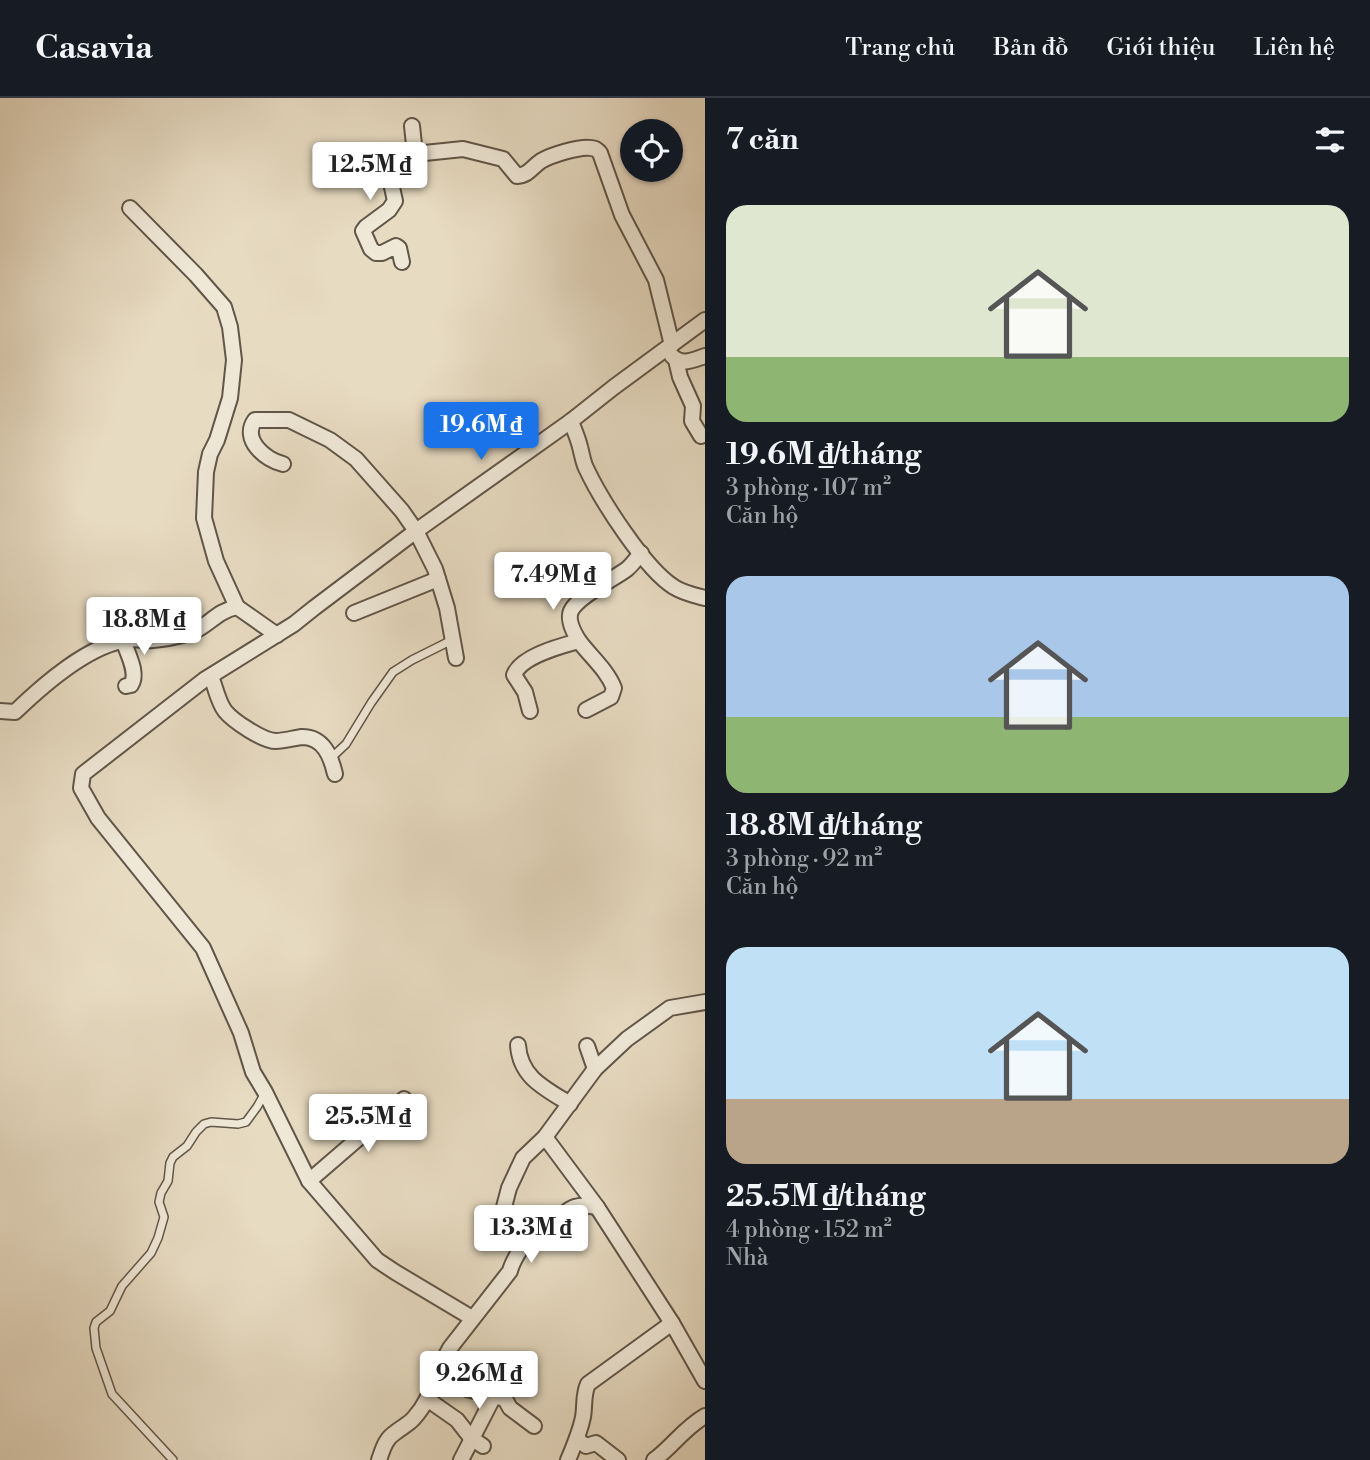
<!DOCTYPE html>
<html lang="vi">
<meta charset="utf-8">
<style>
body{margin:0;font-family:"Libre Bodoni",serif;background:#20242c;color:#f1f3f6;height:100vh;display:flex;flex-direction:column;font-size:26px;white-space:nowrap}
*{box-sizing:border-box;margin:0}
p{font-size:23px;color:#9ea1a6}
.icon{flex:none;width:38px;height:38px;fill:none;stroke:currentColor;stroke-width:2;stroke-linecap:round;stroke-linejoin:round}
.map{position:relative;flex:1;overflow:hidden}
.panel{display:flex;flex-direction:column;background:#171b24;width:665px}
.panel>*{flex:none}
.tools{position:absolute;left:620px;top:21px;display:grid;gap:14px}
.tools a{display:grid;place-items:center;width:63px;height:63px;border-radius:50%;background:#171b24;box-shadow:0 2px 5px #0004;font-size:35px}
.price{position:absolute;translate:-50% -60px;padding:0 16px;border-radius:7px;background:#fff;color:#222;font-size:23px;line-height:46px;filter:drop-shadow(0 2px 4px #0008)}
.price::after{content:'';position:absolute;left:50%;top:42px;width:21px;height:16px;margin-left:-10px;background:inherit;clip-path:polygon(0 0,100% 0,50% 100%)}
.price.selected{background:#1a73e8;color:#fff}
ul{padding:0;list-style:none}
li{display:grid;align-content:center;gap:14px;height:371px;padding:0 21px}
li span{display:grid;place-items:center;height:217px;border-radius:21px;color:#555}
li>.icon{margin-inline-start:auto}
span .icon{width:126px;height:126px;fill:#fffc;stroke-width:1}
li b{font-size:30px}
h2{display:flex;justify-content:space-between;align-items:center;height:84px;padding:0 21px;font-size:30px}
header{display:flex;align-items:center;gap:42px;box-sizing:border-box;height:98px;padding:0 35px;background:#171b24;border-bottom:2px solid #363941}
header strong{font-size:33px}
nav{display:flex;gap:38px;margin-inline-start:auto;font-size:24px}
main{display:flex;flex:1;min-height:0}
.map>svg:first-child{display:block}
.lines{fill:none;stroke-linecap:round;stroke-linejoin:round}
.service-casing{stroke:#615648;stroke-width:10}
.minor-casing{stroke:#615648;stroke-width:18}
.service{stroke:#efe8d7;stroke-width:7}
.minor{stroke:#efe8d7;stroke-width:14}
</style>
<header>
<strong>Casavia</strong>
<nav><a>Trang chủ</a><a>Bản đồ</a><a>Giới thiệu</a><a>Liên hệ</a></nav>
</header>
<main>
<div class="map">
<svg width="705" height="1362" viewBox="0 0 705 1362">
<rect width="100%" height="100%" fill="#e7dbc2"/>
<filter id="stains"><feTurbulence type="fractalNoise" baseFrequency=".00286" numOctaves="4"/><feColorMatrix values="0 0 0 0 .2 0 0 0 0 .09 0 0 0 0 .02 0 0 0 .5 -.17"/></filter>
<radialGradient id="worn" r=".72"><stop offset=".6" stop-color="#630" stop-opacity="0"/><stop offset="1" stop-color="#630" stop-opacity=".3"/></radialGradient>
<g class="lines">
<defs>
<g id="service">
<polyline points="331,660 346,646 371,605 393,574 412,562 452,542"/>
<polyline points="173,1362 112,1296 96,1250 94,1230 96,1224 110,1213 122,1188 151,1155 158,1140 164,1119 159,1104 161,1095 168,1083 170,1065 173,1059 187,1048 196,1034 204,1026 211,1024 238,1026 246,1024 257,1009 265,995"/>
</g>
<g id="minor">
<path d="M412 28 415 56 463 51 503 61 517 78C529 77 532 69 541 63 551 57 580 48 591 50 597 51 596 51 600 55L622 117 656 182 672 247"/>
<polyline points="130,110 196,177 224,209 230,229 234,262 230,300 217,342 210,356 206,374 204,420 216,463 237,509"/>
<polyline points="402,164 399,150 396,148 382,155 376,155 371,151 363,133 366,129 389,112 395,103 386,62 390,57 415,56"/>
<path d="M672 258C682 268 693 262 705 258"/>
<polyline points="676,262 680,279 693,308 692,323 701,338"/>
<path d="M571 323C574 332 578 340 580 349 582 356 583 364 586 370 601 402 645 471 674 489 683 495 694 497 705 500"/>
<path d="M283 366C265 362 241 341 255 322H289L330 342 356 361 402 413 416 433 435 471 447 510 456 560"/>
<polyline points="354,515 438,481"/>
<path d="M123 542C127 555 139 575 131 587L126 588"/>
<path d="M211 578C215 588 218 604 225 613 233 623 263 643 276 643 284 643 294 640 302 639 324 639 331 659 335 676"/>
<path d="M586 612 611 599 614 590C607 572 591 559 579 543 574 535 567 522 571 513 578 498 614 481 627 471 632 467 637 460 641 455"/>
<path d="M0 613 15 614C43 587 87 548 126 542 135 540 144 543 153 542 166 541 179 538 190 535 208 529 216 513 237 509L277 537"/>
<path d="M530 613 525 594 514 577C521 558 561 548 579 543"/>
<path d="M518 947C520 979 544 990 570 1006"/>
<polyline points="587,948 595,971"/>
<polyline points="545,1039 597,1109 672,1225 705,1283"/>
<polyline points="309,1083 404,1001"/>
<polyline points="533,1134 524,1124 507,1115 504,1109 509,1090 523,1060 545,1039 595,971 627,941 670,910 705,904"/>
<polyline points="472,1220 395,1174 377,1162 309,1083 265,994 253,974 241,935 203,850 98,720 81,690 83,676 204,582 294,526 314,510 416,433 571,323 614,289 705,222"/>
<polyline points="438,1277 467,1291 505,1301 510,1310 534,1328"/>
<polyline points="427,1301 457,1322 471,1340 483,1348"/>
<polyline points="577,1341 586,1348 596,1345 618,1362"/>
<path d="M379 1362C383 1351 385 1341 396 1334 402 1329 409 1326 414 1320 433 1299 436 1274 450 1250L510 1173C512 1164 526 1140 533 1135 537 1132 544 1131 548 1128 570 1115 566 1104 597 1109"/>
<polyline points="461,1362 494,1298"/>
<path d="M568 1362C574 1348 580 1334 583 1319 585 1308 583 1296 588 1286L672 1225"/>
<path d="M654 1362C673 1348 684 1330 705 1318"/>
</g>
</defs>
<use href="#service" class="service-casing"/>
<use href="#minor" class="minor-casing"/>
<use href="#service" class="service"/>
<use href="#minor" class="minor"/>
</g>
<rect width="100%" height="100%" filter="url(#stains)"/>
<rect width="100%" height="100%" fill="url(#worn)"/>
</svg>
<div class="tools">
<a><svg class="icon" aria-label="locate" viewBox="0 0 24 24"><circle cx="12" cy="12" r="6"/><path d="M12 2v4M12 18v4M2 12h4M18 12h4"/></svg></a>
</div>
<b class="price" style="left:370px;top:104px">12.5M ₫</b>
<b class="price selected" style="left:481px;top:364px">19.6M ₫</b>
<b class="price" style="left:553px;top:514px">7.49M ₫</b>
<b class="price" style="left:144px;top:559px">18.8M ₫</b>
<b class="price" style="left:368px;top:1056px">25.5M ₫</b>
<b class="price" style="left:531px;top:1167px">13.3M ₫</b>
<b class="price" style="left:479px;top:1313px">9.26M ₫</b>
</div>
<section class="panel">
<h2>7 căn<svg class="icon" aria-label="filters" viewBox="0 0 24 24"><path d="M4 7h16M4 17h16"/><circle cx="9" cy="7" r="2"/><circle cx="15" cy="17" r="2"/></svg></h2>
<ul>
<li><span style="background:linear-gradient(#dfe7d0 70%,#8fb573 0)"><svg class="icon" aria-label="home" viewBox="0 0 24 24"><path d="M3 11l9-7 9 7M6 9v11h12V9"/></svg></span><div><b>19.6M ₫/tháng</b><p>3 phòng · 107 m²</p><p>Căn hộ</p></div></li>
<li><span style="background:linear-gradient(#a9c7e8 65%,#8fb573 0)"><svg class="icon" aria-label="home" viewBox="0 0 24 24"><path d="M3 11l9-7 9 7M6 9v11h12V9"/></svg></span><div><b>18.8M ₫/tháng</b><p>3 phòng · 92 m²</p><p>Căn hộ</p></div></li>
<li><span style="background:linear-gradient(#bfe0f5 70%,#b9a48a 0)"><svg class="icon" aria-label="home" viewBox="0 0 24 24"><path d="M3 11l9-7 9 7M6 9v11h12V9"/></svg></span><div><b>25.5M ₫/tháng</b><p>4 phòng · 152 m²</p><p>Nhà</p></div></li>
</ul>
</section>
</main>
